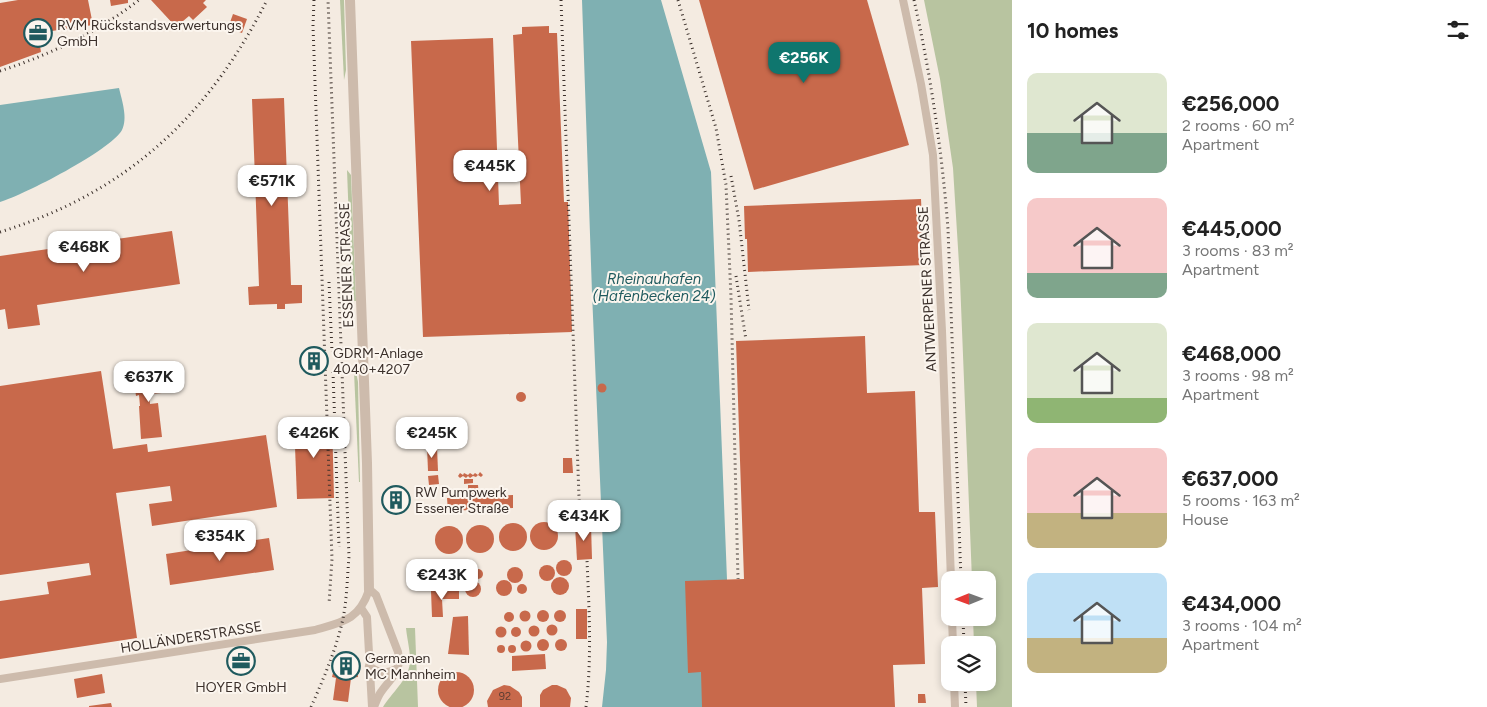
<!DOCTYPE html>
<meta charset="utf-8">
<style>
body{margin:0;font-family:Figtree,sans-serif;background:#f2f2f2;color:#222;height:100vh;display:flex;flex-direction:column;font-size:19px;white-space:nowrap}
*{box-sizing:border-box;margin:0}
p{font-size:16px;color:#767676}
.icon{flex:none;width:28px;height:28px;fill:none;stroke:currentColor;stroke-width:2;stroke-linecap:round;stroke-linejoin:round}
.map{position:relative;flex:1;overflow:hidden}
.side{display:flex;flex-direction:column;background:#fff;width:475px}
.side>*{flex:none}
.needle{width:32px;rotate:269deg}
.controls{position:absolute;left:941px;top:571px;display:grid;gap:10px}
.controls a{display:grid;place-items:center;width:55px;height:55px;border-radius:10px;background:#fff;box-shadow:0 2px 8px #0003;font-size:25px}
.price{position:absolute;translate:-50% -42px;padding:0 11px;border-radius:10px;background:#fff;color:#222;font-size:16px;line-height:32px;filter:drop-shadow(0 1px 2px #0008)}
.price::after{content:'';position:absolute;left:50%;top:30px;width:15px;height:11px;margin-left:-8px;background:inherit;clip-path:polygon(0 0,100% 0,50% 100%)}
.price.on{background:#0f766e;color:#fff}
ul{padding:0;list-style:none}
li{display:flex;align-items:center;gap:15px;height:125px;padding:0 15px}
li span{display:grid;place-items:center;flex:none;width:140px;height:100px;border-radius:10px;color:#555}
li>.icon{margin-inline-start:auto}
span .icon{width:60px;height:60px;fill:#fffc;stroke-width:1}
li b{font-size:21px}
h2{display:flex;justify-content:space-between;align-items:center;height:60px;padding:0 15px;font-size:21px}
main{display:flex;flex:1;min-height:0}
.map>svg:first-child{display:block}
.green{fill:#b8c4a0}
.water{fill:#7fb0b2}
.building{fill:#c8694b}
.lines{fill:none;stroke-linecap:round;stroke-linejoin:round}
.minor{stroke:#cdbbac;stroke-width:8}
.tertiary{stroke:#cdbbac;stroke-width:10}
.rail{stroke:#3b302b;stroke-width:3;stroke-dasharray:1 4;stroke-linecap:butt}
.labels{text-anchor:middle;stroke-width:4;stroke-linejoin:round;paint-order:stroke}
.number-label{font-size:11px;fill:#5e3e33}
.poi-label{font-size:14px;fill:#3b302b;stroke:#fbf5ee;text-anchor:start}
.street-label{font-size:14px;fill:#3b302b;stroke:#fbf5ee}
.water-label{font-size:15px;font-style:italic;fill:#1f5a5e;stroke:#fbf5ee}
</style>
<main>
<div class="map">
<svg width="1012" height="707" viewBox="0 0 1012 707">
<rect width="100%" height="100%" fill="#f4ebe1"/>
<g class="green">
<polygon points="340,0 344,0 346,70 344,80"/>
<polygon points="924,0 1012,0 1012,707 977,707 976,683 988,682 988,645 974,645 973,618 988,618 988,580 972,580 960,280 953,168 940,79"/>
<polygon points="347,170 351,175 356,301 352,301"/>
<polygon points="354,372 356,372 358,382 360,482 359,482"/>
<path d="M406 628H415L418 707H383C389 697 405 681 408 671 413 659 407 641 406 628Z"/>
</g>
<g class="water">
<polygon points="582,0 661,0 711,172 732,707 602,707 606,670 607,642 592,293"/>
<path d="M119 88C122 101 128 118 122 130 111 150 24 195 0 202V105Z"/>
</g>
<g class="building">
<polygon points="18,0 88,0 93,25 38,33 41,52 0,67 0,3"/>
<polygon points="110,0 128,0 128,3 111,6"/>
<polygon points="151,0 206,0 203,3 207,7 193,20 189,16 176,27"/>
<polygon points="699,0 867,0 909,145 754,190"/>
<polygon points="233,14 247,19 242,33 228,28"/>
<polygon points="549,26 549,33 557,33 564,202 568,202 572,332 423,337 411,41 493,38 499,205 521,204 513,35 522,34 522,27"/>
<polygon points="284,98 291,285 302,285 302,303 285,304 285,309 277,309 277,304 249,305 248,287 259,286 252,99"/>
<polygon points="921,199 924,265 748,272 747,239 745,239 744,206"/>
<polygon points="172,231 180,284 37,305 40,325 8,329 5,309 0,310 0,256"/>
<polygon points="865,336 867,393 915,391 919,512 935,512 938,587 922,588 925,664 893,665 895,707 702,707 701,672 688,673 685,581 744,579 736,341"/>
<polygon points="159,370 162,393 149,394 150,404 158,403 162,437 141,439 139,406 140,406 139,395 136,396 133,374"/>
<polygon points="101,371 113,449 147,444 148,452 266,435 277,507 152,526 149,504 172,501 170,486 116,493 137,638 0,659 0,601 49,594 47,582 91,575 89,563 0,575 0,386"/>
<circle cx="602" cy="388" r="4.5"/>
<circle cx="521" cy="397" r="5"/>
<polygon points="332,419 334,498 297,499 294,420"/>
<polygon points="427,447 437,447 438,471 428,471"/>
<polygon points="563,458 572,458 573,473 563,473"/>
<polygon points="480,472 483,475 481,477 478,475 476,477 473,476 470,478 468,476 466,478 463,476 460,478 458,476 460,473 463,475 464,473 468,475 470,473 473,475 475,473 478,475"/>
<polygon points="438,475 439,484 429,485 428,476"/>
<polygon points="464,479 473,479 473,483 464,484"/>
<polygon points="468,485 478,485 479,497 513,495 513,508 448,511 447,498 458,498 458,494 467,494 467,497 468,497"/>
<polygon points="404,493 404,505 389,506 388,494"/>
<circle cx="544" cy="536" r="14"/>
<circle cx="513" cy="537" r="14"/>
<circle cx="480" cy="539" r="14"/>
<polygon points="591,525 592,559 577,560 575,526"/>
<circle cx="449" cy="540" r="14"/>
<polygon points="269,538 274,570 170,585 166,554"/>
<circle cx="564" cy="568" r="8"/>
<circle cx="547" cy="573" r="8"/>
<circle cx="460" cy="575" r="8"/>
<circle cx="515" cy="575" r="8"/>
<circle cx="478" cy="574" r="5"/>
<circle cx="443" cy="578" r="8"/>
<circle cx="560" cy="586" r="9"/>
<circle cx="504" cy="588" r="8"/>
<circle cx="473" cy="589" r="8"/>
<circle cx="522" cy="589" r="5"/>
<polygon points="459,590 459,599 442,599 443,617 432,617 431,591"/>
<rect x="576" y="609" width="11" height="30"/>
<circle cx="560" cy="616" r="6"/>
<circle cx="543" cy="616" r="6"/>
<circle cx="525" cy="616" r="5.5"/>
<circle cx="509" cy="617" r="5"/>
<polygon points="468,616 469,655 448,654 453,617"/>
<circle cx="552" cy="630" r="5.5"/>
<circle cx="534" cy="631" r="5.5"/>
<circle cx="501" cy="632" r="5.5"/>
<circle cx="516" cy="632" r="5"/>
<circle cx="561" cy="645" r="6"/>
<circle cx="543" cy="645" r="6"/>
<circle cx="526" cy="646" r="5.5"/>
<circle cx="512" cy="649" r="4"/>
<circle cx="501" cy="649" r="4"/>
<polygon points="545,654 546,669 512,671 512,656"/>
<polygon points="348,656 348,658 356,657 358,677 351,678 348,702 333,700 336,678 332,677 337,657"/>
<circle cx="456" cy="690" r="18"/>
<polygon points="102,674 105,693 77,698 74,679"/>
<polygon points="504,685 510,686 519,692 522,697 522,707 488,707 487,701 493,690"/>
<polygon points="552,685 557,685 566,689 571,698 570,707 540,707 540,695 543,690"/>
<polygon points="918,694 925,694 926,703 918,703"/>
<polygon points="111,703 112,707 89,707 89,706"/>
</g>
<g class="lines">
<g class="minor">
<polyline points="903,0 921,84 933,155 942,331 951,580"/>
<path d="M369 589 376 595 398 652C402 673 391 677 381 692 378 696 376 702 374 707"/>
<polyline points="361,608 367,617 372,707"/>
<polyline points="952,618 953,645"/>
<path d="M369 666C380 674 386 674 398 668"/>
<path d="M0 679 315 630C343 622 359 620 369 590"/>
<polyline points="954,682 955,707"/>
</g>
<polyline class="tertiary" points="350,0 367,463 369,590"/>
<g class="rail">
<polyline points="314,0 313,26 332,559 329,604"/>
<polyline points="561,0 580,525"/>
<polyline points="678,0 716,128 726,185 731,297 738,579"/>
<path d="M914 0C931 76 942 152 948 229L961 580"/>
<path d="M0 71C49 55 98 32 139 0"/>
<polyline points="731,176 739,220 749,310"/>
<path d="M0 232C126 193 208 117 267 0"/>
<polyline points="736,276 746,340"/>
<polyline points="329,282 332,352"/>
<polyline points="333,372 339,547"/>
<polyline points="963,618 964,645"/>
<polyline points="965,682 966,707"/>
<path d="M311 707C323 680 335 652 342 623 347 602 347 579 349 557L328 0"/>
<path d="M586 707C592 658 589 608 587 560"/>
</g>
</g>
<defs>
<symbol id="office-ring" viewBox="-11 -11 22 22"><circle r="9.5" fill="#fbf5ee" stroke="#1f5a5e" stroke-width="1.5"/><path d="M-6-3h4V-5.5h4V-3h4V5H-6ZM-1-4.5V-3h2v-1.5ZM-6 0V1H6V0Z" fill="#1f5a5e"/></symbol>
<symbol id="building-ring" viewBox="-11 -11 22 22"><circle r="9.5" fill="#fbf5ee" stroke="#1f5a5e" stroke-width="1.5"/><path d="M-4-6H4V6H1V3H-1V6H-4ZM-2.5-4.3h1.7v1.8h-1.7ZM.8-4.3h1.7v1.8H.8ZM-2.5-1h1.7V.8h-1.7ZM.8-1h1.7V.8H.8Z" fill="#1f5a5e"/></symbol>
</defs>
<g fill-rule="evenodd">
<use href="#office-ring" x="22" y="17" width="32" height="32"/>
<use href="#building-ring" x="298" y="345" width="32" height="32"/>
<use href="#building-ring" x="380" y="484" width="32" height="32"/>
<use href="#office-ring" x="225" y="645" width="32" height="32"/>
<use href="#building-ring" x="330" y="650" width="32" height="32"/>
</g>
<g class="labels">
<g class="number-label">
<text x="505" y="700">92</text>
</g>
<g class="poi-label">
<text x="57" y="30">RVM Rückstandsverwertungs<tspan x="57" dy="16">GmbH</tspan></text>
<text x="333" y="358">GDRM-Anlage<tspan x="333" dy="16">4040+4207</tspan></text>
<text x="415" y="497">RW Pumpwerk<tspan x="415" dy="16">Essener Straße</tspan></text>
<text x="365" y="663">Germanen<tspan x="365" dy="16">MC Mannheim</tspan></text>
<text x="241" y="692" text-anchor="middle">HOYER GmbH</text>
</g>
<g class="street-label">
<text transform="translate(346 265) rotate(-92)" y="5">ESSENER STRASSE</text>
<text transform="translate(927 289) rotate(-93)" y="5">ANTWERPENER STRASSE</text>
<text transform="translate(191 637) rotate(-9)" y="5">HOLLÄNDERSTRASSE</text>
</g>
<g class="water-label">
<text x="654" y="284">Rheinauhafen<tspan x="654" dy="17">(Hafenbecken 24)</tspan></text>
</g>
</g>
</svg>
<div class="controls">
<a><svg class="needle" viewBox="-14 -14 28 28"><path d="M0-13l5 13h-10z" fill="#e53935"/><path d="M0 13l5-13h-10z" fill="#767676"/></svg></a>
<a><svg class="icon" aria-label="layers" viewBox="0 0 24 24"><path d="M12 4l9 5-9 5-9-5zM3 14l9 5 9-5"/></svg></a>
</div>
<b class="price on" style="left:804px;top:84px">€256K</b>
<b class="price" style="left:490px;top:192px">€445K</b>
<b class="price" style="left:272px;top:207px">€571K</b>
<b class="price" style="left:84px;top:273px">€468K</b>
<b class="price" style="left:149px;top:403px">€637K</b>
<b class="price" style="left:314px;top:459px">€426K</b>
<b class="price" style="left:432px;top:459px">€245K</b>
<b class="price" style="left:584px;top:542px">€434K</b>
<b class="price" style="left:220px;top:562px">€354K</b>
<b class="price" style="left:442px;top:601px">€243K</b>
</div>
<section class="side">
<h2>10 homes<svg class="icon" aria-label="filters" viewBox="0 0 24 24"><path d="M4 7h16M4 17h16"/><circle cx="9" cy="7" r="2"/><circle cx="15" cy="17" r="2"/></svg></h2>
<ul>
<li><span style="background:linear-gradient(#dfe7d0 60%,#7fa58c 0)"><svg class="icon" aria-label="home" viewBox="0 0 24 24"><path d="M3 11l9-7 9 7M6 9v11h12V9"/></svg></span><div><b>€256,000</b><p>2 rooms · 60 m²</p><p>Apartment</p></div></li>
<li><span style="background:linear-gradient(#f6c9c9 75%,#7fa58c 0)"><svg class="icon" aria-label="home" viewBox="0 0 24 24"><path d="M3 11l9-7 9 7M6 9v11h12V9"/></svg></span><div><b>€445,000</b><p>3 rooms · 83 m²</p><p>Apartment</p></div></li>
<li><span style="background:linear-gradient(#dfe7d0 75%,#8fb573 0)"><svg class="icon" aria-label="home" viewBox="0 0 24 24"><path d="M3 11l9-7 9 7M6 9v11h12V9"/></svg></span><div><b>€468,000</b><p>3 rooms · 98 m²</p><p>Apartment</p></div></li>
<li><span style="background:linear-gradient(#f6c9c9 65%,#c2b280 0)"><svg class="icon" aria-label="home" viewBox="0 0 24 24"><path d="M3 11l9-7 9 7M6 9v11h12V9"/></svg></span><div><b>€637,000</b><p>5 rooms · 163 m²</p><p>House</p></div></li>
<li><span style="background:linear-gradient(#bfe0f5 65%,#c2b280 0)"><svg class="icon" aria-label="home" viewBox="0 0 24 24"><path d="M3 11l9-7 9 7M6 9v11h12V9"/></svg></span><div><b>€434,000</b><p>3 rooms · 104 m²</p><p>Apartment</p></div></li>
</ul>
</section>
</main>
